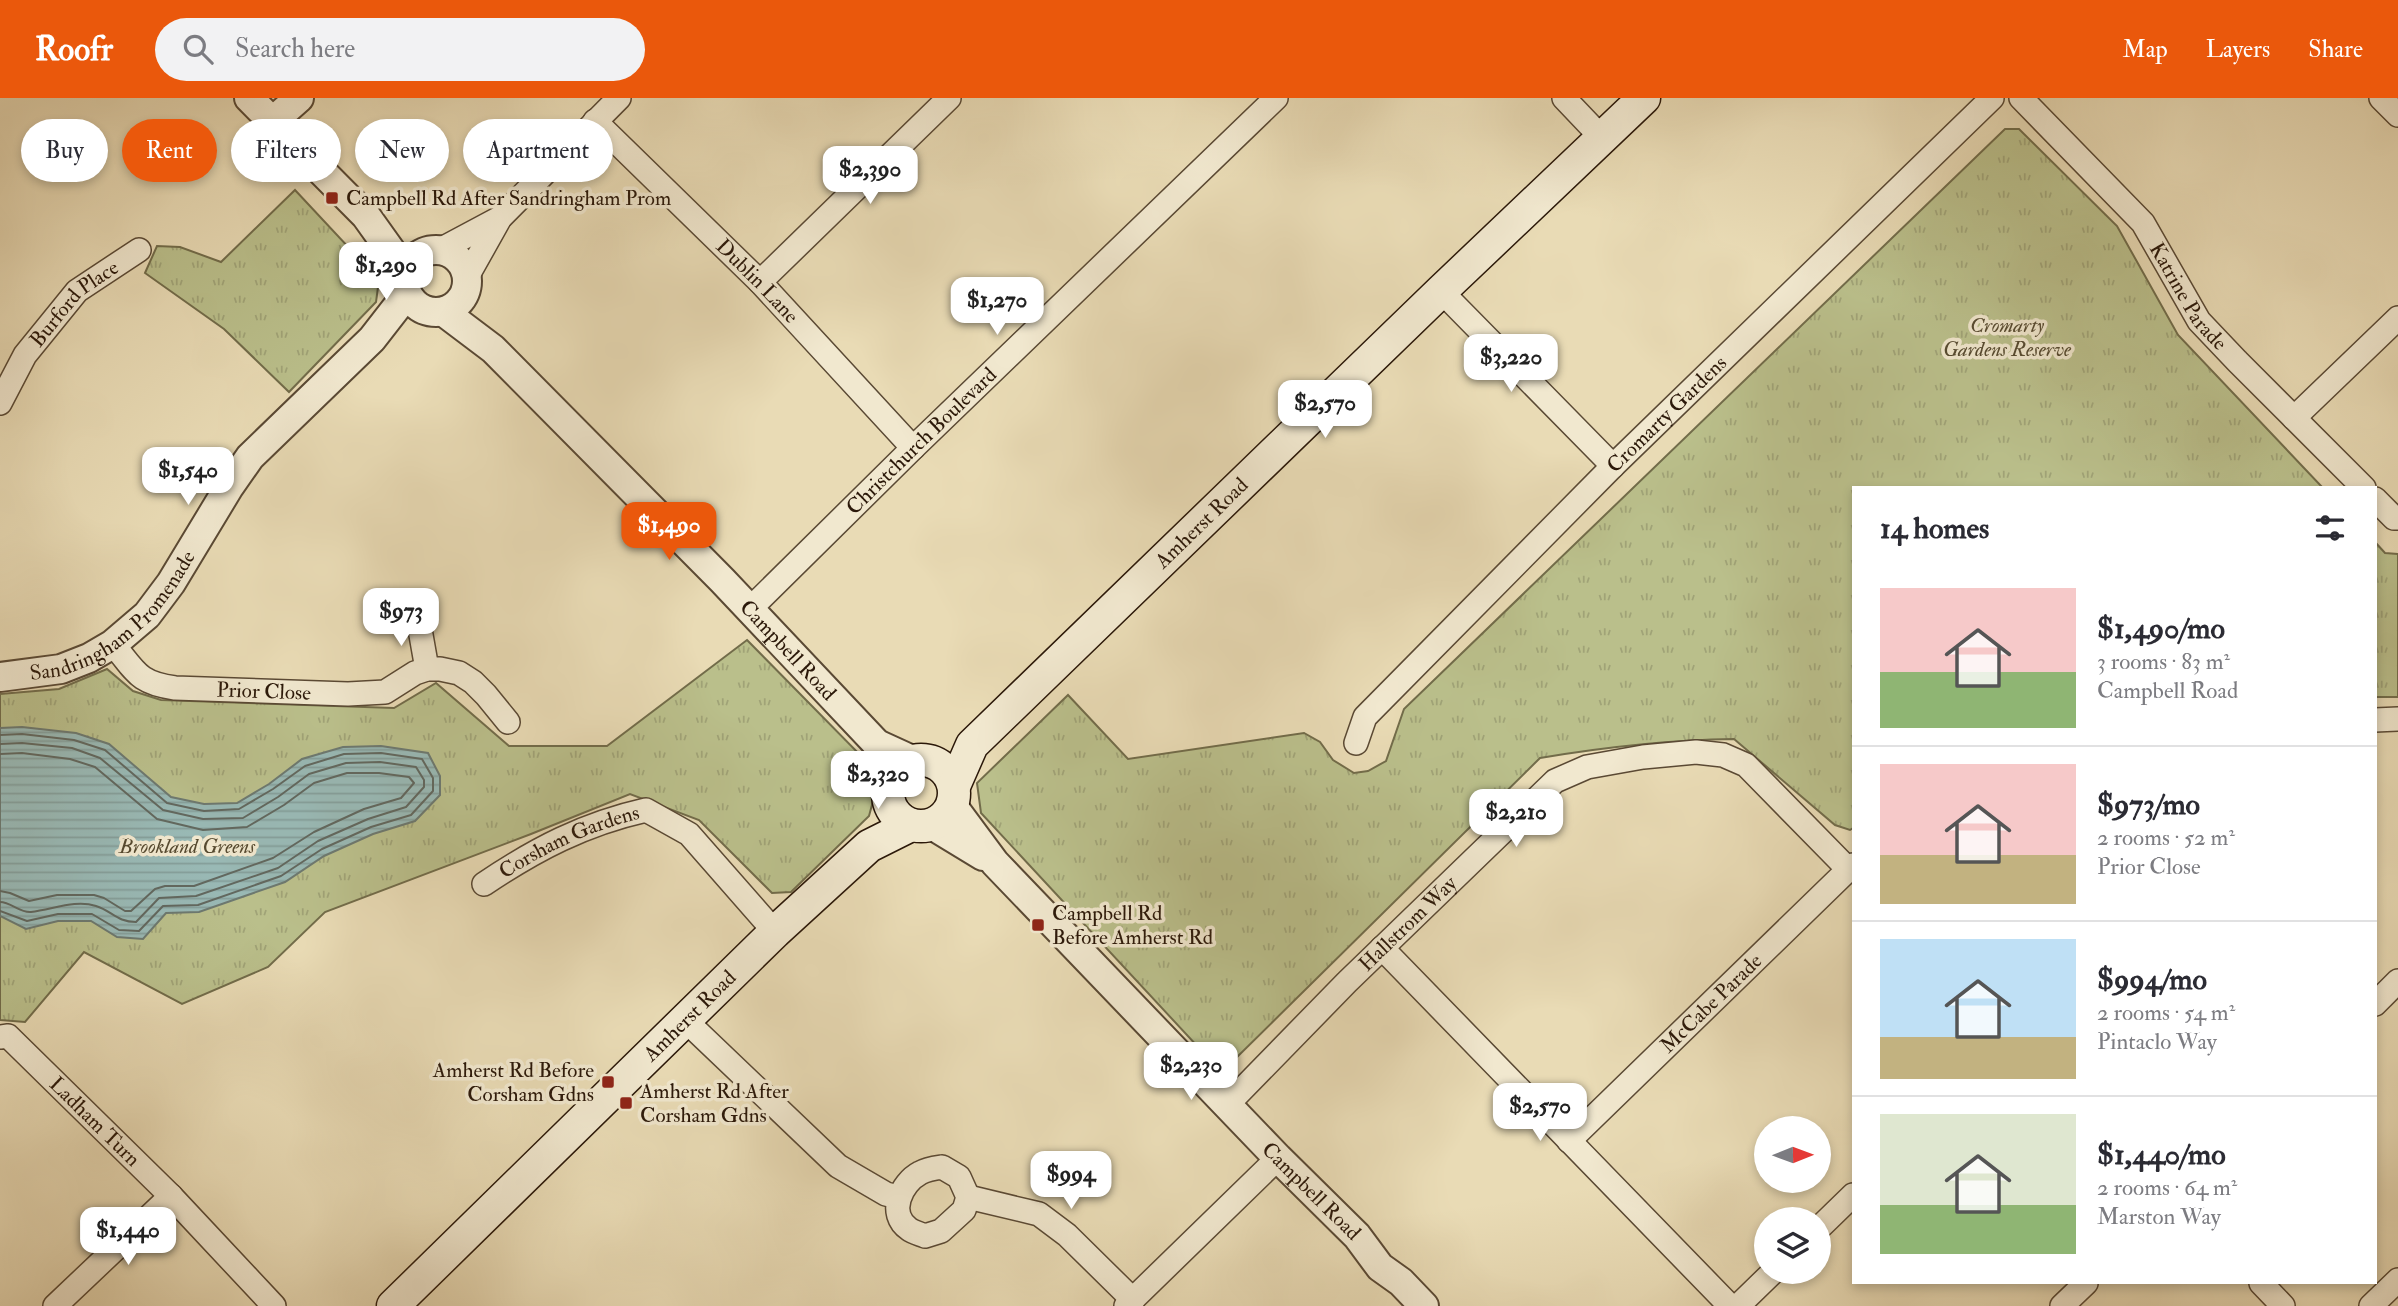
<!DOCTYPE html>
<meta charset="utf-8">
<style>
body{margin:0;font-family:"IM FELL Double Pica",serif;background:#f2f2f3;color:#2b2b33;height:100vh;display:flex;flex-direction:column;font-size:26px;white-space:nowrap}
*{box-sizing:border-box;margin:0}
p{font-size:23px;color:#7c7c81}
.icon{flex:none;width:38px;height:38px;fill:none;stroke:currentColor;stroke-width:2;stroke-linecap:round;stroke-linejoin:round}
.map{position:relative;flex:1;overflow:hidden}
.panel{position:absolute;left:1852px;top:388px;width:525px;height:798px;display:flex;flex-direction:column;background:#fff;border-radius:0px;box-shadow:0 4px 10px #0003}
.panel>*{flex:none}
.top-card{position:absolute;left:21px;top:21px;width:665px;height:63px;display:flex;gap:14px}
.needle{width:46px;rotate:89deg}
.buttons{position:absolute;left:1754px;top:1018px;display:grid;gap:14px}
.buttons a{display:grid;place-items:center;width:77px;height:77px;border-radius:50%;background:#fff;box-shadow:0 4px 10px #0003;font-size:35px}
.price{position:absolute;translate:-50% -60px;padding:0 16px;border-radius:14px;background:#fff;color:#222;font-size:23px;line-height:46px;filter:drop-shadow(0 2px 4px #0008)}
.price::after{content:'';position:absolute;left:50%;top:42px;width:21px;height:16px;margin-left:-10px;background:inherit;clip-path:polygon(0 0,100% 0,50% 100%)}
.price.active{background:#ea580c;color:#fff}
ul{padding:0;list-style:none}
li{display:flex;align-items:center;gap:21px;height:175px;padding:0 28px}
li+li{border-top:2px solid #e1e1e2}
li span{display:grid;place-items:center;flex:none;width:196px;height:140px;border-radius:0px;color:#555}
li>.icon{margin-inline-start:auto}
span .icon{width:84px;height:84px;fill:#fffc;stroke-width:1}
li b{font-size:30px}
h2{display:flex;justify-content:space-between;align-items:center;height:84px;padding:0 28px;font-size:30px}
.tag{padding:0 24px;border-radius:32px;background:#fff;box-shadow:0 4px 10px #0003;font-size:24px;line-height:63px}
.tag.active{background:#ea580c;color:#fff}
header{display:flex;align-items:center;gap:42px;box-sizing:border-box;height:98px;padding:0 35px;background:#ea580c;color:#fff}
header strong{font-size:33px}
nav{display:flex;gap:38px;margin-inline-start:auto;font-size:24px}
.search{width:490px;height:63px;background:#f2f2f3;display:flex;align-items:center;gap:18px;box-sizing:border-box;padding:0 24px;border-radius:38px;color:#7c7c81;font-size:26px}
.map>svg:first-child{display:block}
.park{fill:url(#park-tufts);stroke:#726c4a;stroke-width:2}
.water{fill:url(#water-rules);stroke:#6d7970;stroke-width:2}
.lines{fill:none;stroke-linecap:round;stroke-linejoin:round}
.shore{stroke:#62685f;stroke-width:2}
.minor-casing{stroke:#5a4934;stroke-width:26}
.tertiary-casing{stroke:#5a4934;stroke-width:32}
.secondary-casing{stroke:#2b1809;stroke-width:35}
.minor{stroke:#f1e8cf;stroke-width:23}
.tertiary{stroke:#f1e8cf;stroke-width:28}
.secondary{stroke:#f1e8cf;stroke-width:32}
.poi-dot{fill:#8f2418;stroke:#f1e8cf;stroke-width:2.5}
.labels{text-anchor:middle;stroke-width:7;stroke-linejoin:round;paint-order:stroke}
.poi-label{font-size:21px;fill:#2b1809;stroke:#f1e8cf;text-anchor:start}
.street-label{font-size:21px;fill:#2b1809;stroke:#f1e8cf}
.park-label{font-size:21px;font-style:italic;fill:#564a30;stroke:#f1e8cf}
</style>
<header>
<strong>Roofr</strong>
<div class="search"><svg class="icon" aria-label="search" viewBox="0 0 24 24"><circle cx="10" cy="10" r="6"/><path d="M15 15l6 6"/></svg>Search here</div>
<nav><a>Map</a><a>Layers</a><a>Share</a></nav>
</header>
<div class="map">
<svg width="2398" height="1208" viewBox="0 0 2398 1208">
<defs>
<pattern id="park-tufts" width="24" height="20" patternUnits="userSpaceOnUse" patternTransform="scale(1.75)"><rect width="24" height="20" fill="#babf8b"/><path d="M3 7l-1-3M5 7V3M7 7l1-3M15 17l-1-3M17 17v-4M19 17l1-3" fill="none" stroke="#a0a377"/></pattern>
<pattern id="water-rules" width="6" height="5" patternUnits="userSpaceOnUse" patternTransform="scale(1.75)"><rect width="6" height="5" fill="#99b9b5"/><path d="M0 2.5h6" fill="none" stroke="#849e9a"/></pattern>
</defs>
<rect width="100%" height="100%" fill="#e9dbb5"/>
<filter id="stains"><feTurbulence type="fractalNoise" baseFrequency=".00286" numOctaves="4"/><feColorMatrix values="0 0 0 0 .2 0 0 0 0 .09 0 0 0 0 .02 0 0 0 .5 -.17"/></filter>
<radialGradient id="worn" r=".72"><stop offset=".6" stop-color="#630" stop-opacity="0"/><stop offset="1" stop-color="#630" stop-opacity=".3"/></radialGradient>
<g class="park">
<path d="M2005 31H2019L2117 128 2178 237 2323 390H1853V730L1850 732 1835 727 1734 641C1668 642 1605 649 1540 660L1230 966 1212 964 981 715 977 685 1068 597 1128 661 1304 635 1320 644 1333 662 1354 675 1368 673 1386 663 1404 611Z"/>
<polygon points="295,92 379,182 376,204 289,294 224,231 145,175 157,148 180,149 221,164"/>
<polygon points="2375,444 2385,455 2398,456 2398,599 2375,599"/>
<polygon points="747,542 870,667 876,692 869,718 791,794 772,795 699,722 630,696 531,736 325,814 268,869 182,906 84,854 25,924 0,922 0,596 59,591 107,571 133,593 161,602 394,610 436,585 509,648 607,648"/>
</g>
<polygon class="water" points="22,629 76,635 109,646 171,699 204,706 237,705 269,686 302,661 343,649 381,648 428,655 440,678 440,697 415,723 373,736 324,758 285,784 199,814 166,815 143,841 117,839 91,823 58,823 26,831 0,818 0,630"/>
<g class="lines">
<g class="shore">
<polyline points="0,637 22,636 74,642 105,652 167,705 204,713 239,711 273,691 305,668 344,656 381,655 422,661 433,680 433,693 411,717 371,729 322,751 281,778 198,807 163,808 139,833 119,832 92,816 58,816 27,823 0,813"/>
<path d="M0 646 22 645 72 650 100 660 163 712 203 721 243 720 278 699 309 676 346 665 380 664 416 669 424 682V689L406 709 368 721 318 743 278 770 196 798 159 800 136 824C117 824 112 813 96 808 75 801 52 812 31 814 20 815 11 804 0 804"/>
<polyline points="0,656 22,655 70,661 95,669 157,721 203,732 247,729 284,707 314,685 347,675 379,675 409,679 414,685 401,700 364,711 314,734 273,760 194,788 165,788 155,791 131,813 125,813 104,800 94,797 57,797 29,803 10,795 0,793"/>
</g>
<defs>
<g id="minor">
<polyline points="1564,0 1602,40"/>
<path id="s1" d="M2021 0 2143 125 2199 223 2237 263 2364 390"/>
<polyline points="2381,0 2398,17"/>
<path id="s2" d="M595 23 760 184 913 350"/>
<polyline points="440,152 500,120"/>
<polyline points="467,179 500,120 619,0"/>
<polyline points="760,184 949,0"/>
<polyline points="1441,193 1613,368"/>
<path id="s3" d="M0 305 25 257 77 193 139 152"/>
<polyline points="2294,320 2398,220"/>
<polyline points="2375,401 2394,420 2398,420"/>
<path id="s4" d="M750 511 913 350 1276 0"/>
<polyline points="418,520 427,571"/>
<path id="s5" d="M113 546C136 574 138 585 175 590L348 596 385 594 415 575 427 571H440L459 575 473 584 486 597 508 624"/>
<polyline points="2375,622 2398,621"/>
<path id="s6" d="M1356 645 1365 619 1613 368 1992 0"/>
<path id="s7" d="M484 786C536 751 584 726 646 712L689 736 775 834"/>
<polyline points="1382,850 1730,1208"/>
<polyline points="2375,906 2398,883"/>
<polyline points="685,922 838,1068 886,1096 898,1099"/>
<path id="s8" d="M0 939 8 938 171 1098 274 1208"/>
<path id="s9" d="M1227 1007 1347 884 1555 683 1587 669 1643 659 1696 654 1723 657 1746 667 1848 771"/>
<path id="s10" d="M1569 1043 1853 767"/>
<path d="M942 1069 959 1079 968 1099 964 1112 941 1133 925 1138C920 1136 913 1134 909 1131 887 1116 901 1085 920 1075 927 1071 935 1070 942 1069Z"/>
<polyline points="968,1099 1039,1116 1067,1137 1133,1202"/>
<polyline points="1818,1131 1853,1097"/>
<polyline points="2261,1185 2283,1208"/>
<polyline points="55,1208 171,1098"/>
<polyline points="1126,1208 1278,1060"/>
<polyline points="1738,1208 1773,1174"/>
<polyline points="2062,1208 2086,1185"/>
<polyline points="2371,1208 2398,1182"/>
</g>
<g id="tertiary">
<polyline points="249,0 366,118 406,174"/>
<polyline points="272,24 299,0"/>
<circle cx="436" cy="183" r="31"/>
<path id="s11" d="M444 214 493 251 722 482 877 646 912 662"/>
<path id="s12" d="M0 579 61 571 89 560 113 546 147 517 171 485 229 389 250 359 372 241 407 196"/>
<polyline points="877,646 890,682"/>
<path id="s13" d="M952 707 995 765 1278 1060 1357 1138 1380 1169 1401 1184 1424 1208"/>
<polyline points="932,727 983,758"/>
</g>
<g id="secondary">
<circle cx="921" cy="695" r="33"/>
<path id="s14" d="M954 688 972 647 1441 193 1644 0"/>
<path id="s15" d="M393 1208 775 834 869 748 911 727"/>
</g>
</defs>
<use href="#minor" class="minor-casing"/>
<use href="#tertiary" class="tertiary-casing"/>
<use href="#secondary" class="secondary-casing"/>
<use href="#minor" class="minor"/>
<use href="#tertiary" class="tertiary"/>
<use href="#secondary" class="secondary"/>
</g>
<g class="poi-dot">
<rect x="325" y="93" width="14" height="14" rx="3.5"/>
<rect x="1031" y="820" width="14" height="14" rx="3.5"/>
<rect x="601" y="977" width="14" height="14" rx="3.5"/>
<rect x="619" y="998" width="14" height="14" rx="3.5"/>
</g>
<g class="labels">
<g class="poi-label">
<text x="346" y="107">Campbell Rd After Sandringham Prom</text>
<text x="1052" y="822">Campbell Rd<tspan x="1052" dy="24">Before Amherst Rd</tspan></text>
<text x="594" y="979" text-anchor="end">Amherst Rd Before<tspan x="594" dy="24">Corsham Gdns</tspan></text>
<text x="640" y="1000">Amherst Rd After<tspan x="640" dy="24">Corsham Gdns</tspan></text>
</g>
<g class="street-label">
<text dy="7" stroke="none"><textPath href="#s2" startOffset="228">Dublin Lane</textPath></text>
<text dy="7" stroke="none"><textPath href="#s1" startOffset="261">Katrine Parade</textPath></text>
<text dy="7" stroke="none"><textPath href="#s3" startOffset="126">Burford Place</textPath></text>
<text dy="7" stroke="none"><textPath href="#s6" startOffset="455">Cromarty Gardens</textPath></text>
<text dy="7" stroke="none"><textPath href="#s4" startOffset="240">Christchurch Boulevard</textPath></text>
<text dy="7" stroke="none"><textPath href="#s14" startOffset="364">Amherst Road</textPath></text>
<text dy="7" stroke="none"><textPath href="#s12" startOffset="135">Sandringham Promenade</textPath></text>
<text dy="7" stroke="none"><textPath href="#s11" startOffset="483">Campbell Road</textPath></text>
<text dy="7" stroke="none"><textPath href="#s5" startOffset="168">Prior Close</textPath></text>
<text dy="7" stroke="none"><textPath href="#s7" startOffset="96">Corsham Gardens</textPath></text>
<text dy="7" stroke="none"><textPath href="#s9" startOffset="256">Hallstrom Way</textPath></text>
<text dy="7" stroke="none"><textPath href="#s10" startOffset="198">McCabe Parade</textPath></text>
<text dy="7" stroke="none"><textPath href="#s15" startOffset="415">Amherst Road</textPath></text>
<text dy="7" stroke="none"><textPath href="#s8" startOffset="130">Ladham Turn</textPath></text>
<text dy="7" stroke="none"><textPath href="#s13" startOffset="528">Campbell Road</textPath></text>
</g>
<g class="park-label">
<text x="2007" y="234">Cromarty<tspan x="2007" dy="24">Gardens Reserve</tspan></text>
<text x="187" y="755">Brookland Greens</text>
</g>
</g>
<rect width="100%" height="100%" filter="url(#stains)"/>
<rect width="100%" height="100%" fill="url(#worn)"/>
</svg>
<div class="buttons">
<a><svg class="needle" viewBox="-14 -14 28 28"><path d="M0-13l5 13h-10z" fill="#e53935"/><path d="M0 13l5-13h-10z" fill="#7c7c81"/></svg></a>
<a><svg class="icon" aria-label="layers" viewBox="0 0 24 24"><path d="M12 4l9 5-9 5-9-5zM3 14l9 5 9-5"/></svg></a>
</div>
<b class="price" style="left:870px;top:108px">$2,390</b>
<b class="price" style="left:386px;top:204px">$1,290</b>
<b class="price" style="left:997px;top:239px">$1,270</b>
<b class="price" style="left:1511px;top:296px">$3,220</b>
<b class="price" style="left:1325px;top:342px">$2,570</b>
<b class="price" style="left:188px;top:409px">$1,540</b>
<b class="price active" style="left:669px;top:464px">$1,490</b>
<b class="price" style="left:401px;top:550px">$973</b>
<b class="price" style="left:878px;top:713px">$2,320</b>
<b class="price" style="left:1516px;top:751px">$2,210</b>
<b class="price" style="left:1191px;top:1004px">$2,230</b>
<b class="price" style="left:1540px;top:1045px">$2,570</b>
<b class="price" style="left:1071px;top:1113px">$994</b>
<b class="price" style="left:128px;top:1169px">$1,440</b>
<div class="top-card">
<a class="tag">Buy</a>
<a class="tag active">Rent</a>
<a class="tag">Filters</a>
<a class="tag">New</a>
<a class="tag">Apartment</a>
</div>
<section class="panel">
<h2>14 homes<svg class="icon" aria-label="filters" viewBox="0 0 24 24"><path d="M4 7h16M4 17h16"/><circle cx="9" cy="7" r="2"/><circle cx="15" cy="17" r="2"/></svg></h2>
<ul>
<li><span style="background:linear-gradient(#f6c9c9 60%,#8fb573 0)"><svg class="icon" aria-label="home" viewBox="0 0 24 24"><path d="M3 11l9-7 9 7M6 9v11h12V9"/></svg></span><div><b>$1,490/mo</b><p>3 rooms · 83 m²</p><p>Campbell Road</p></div></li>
<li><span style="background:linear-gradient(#f6c9c9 65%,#c2b280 0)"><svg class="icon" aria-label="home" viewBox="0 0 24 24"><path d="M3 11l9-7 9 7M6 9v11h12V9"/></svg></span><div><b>$973/mo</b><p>2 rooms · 52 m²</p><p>Prior Close</p></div></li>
<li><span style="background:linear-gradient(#bfe0f5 70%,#c2b280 0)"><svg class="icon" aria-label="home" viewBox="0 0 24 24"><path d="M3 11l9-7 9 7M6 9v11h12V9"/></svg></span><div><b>$994/mo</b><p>2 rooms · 54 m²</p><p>Pintaclo Way</p></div></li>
<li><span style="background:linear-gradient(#dfe7d0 65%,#8fb573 0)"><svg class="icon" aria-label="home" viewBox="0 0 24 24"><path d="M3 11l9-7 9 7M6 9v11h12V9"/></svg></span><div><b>$1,440/mo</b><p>2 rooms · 64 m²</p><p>Marston Way</p></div></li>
</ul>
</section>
</div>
